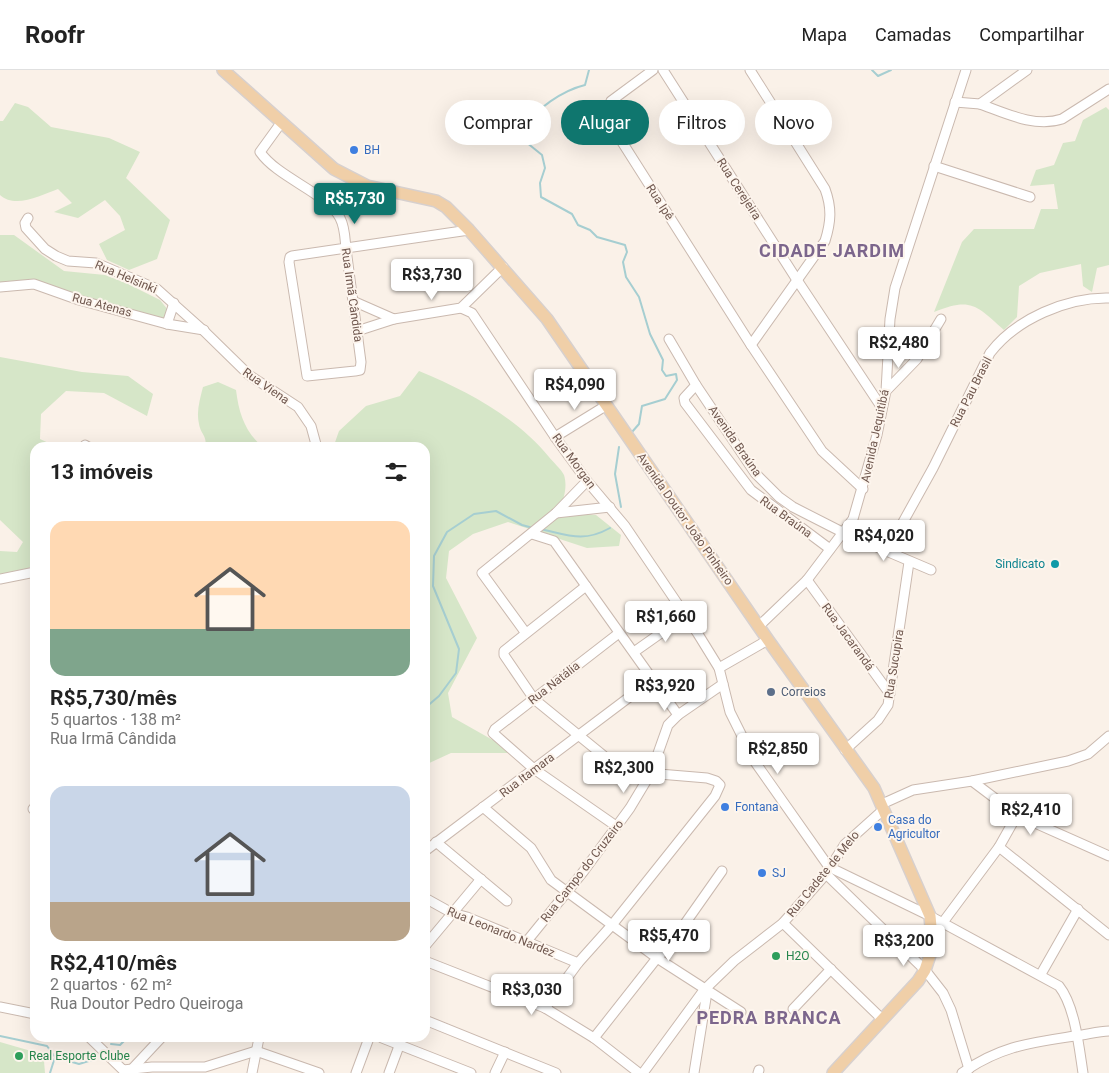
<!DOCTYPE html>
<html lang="pt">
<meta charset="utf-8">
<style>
body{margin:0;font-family:Roboto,sans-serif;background:#f2f2f2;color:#222;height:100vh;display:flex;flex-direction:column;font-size:19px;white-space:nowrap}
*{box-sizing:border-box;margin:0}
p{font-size:16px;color:#767676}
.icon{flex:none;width:28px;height:28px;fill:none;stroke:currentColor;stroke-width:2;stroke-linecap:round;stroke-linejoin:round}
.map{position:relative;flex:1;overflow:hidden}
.sheet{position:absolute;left:30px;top:372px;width:400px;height:600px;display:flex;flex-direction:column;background:#fff;border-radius:15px;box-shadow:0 5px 20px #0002}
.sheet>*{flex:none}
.top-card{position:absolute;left:445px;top:30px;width:475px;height:45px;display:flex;gap:10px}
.price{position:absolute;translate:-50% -42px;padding:0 11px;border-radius:5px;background:#fff;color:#222;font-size:16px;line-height:32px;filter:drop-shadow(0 1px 2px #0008)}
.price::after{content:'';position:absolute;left:50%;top:30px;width:15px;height:11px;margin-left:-8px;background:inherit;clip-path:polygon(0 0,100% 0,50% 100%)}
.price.on{background:#0f766e;color:#fff}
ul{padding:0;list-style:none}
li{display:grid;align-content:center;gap:10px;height:265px;padding:0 20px}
li span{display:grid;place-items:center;height:155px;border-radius:15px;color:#555}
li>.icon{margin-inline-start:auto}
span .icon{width:90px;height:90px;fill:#fffc;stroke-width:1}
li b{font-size:21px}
h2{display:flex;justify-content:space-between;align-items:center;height:60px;padding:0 20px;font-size:21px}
.pill{padding:0 18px;border-radius:22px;background:#fff;box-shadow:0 5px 20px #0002;font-size:18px;line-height:45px}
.pill.on{background:#0f766e;color:#fff}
header{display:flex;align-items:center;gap:30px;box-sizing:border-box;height:70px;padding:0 25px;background:#fff;border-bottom:1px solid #e0e0e0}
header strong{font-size:24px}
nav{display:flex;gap:28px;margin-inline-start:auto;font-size:18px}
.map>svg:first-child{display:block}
.green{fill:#d6e6c8}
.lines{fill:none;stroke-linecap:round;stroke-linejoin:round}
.stream{stroke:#a6ced1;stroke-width:2}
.minor-casing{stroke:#cab9af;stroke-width:11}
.major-casing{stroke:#d7d0ce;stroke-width:14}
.minor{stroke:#fff;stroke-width:9}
.major{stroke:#f0cfa8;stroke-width:11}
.shop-dot{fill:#3f7fe0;stroke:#fdf5ed;stroke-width:2}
.culture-dot{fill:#0f9aa8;stroke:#fdf5ed;stroke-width:2}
.service-dot{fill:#5c6f8a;stroke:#fdf5ed;stroke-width:2}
.leisure-dot{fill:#2e9e5b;stroke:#fdf5ed;stroke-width:2}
.labels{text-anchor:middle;stroke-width:4;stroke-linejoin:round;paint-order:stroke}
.shop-label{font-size:12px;fill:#366cbe;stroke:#fdf5ed;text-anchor:start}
.street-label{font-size:12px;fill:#70584f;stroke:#fdf5ed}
.culture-label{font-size:12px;fill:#0d838f;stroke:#fdf5ed;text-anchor:end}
.service-label{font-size:12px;fill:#4e5e75;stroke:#fdf5ed;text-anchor:start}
.leisure-label{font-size:12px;fill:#27864d;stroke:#fdf5ed;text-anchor:start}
.district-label{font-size:18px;font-weight:bold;letter-spacing:1px;fill:#7c668c;stroke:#fdf5ed}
</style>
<header>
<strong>Roofr</strong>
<nav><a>Mapa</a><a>Camadas</a><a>Compartilhar</a></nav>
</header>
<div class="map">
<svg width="1109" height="1003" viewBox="0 0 1109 1003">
<rect width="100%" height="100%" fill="#faf1e8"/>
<g class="green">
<path d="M15 33 28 37 51 57 109 68 140 82 126 108 170 150 157 189 129 200 107 190 99 174 125 160 120 146 105 130 78 148 54 142 72 133 58 119C42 125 15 139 0 125V51H3Z"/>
<path d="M1106 37 1109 40V195L1097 198 1092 222 1083 216 1081 194 1040 203 1019 216 1017 247 1004 260C976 235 971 227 934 242L962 172 974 159H1034L1041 139H1058L1054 114 1030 116 1036 100 1054 95 1063 73 1075 71 1083 50Z"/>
<polygon points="0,165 14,165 64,201 105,205 128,214 160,230 168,240 168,248 156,250 23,211 0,214"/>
<polygon points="0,287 82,302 128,306 153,324 147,346 104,323 66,321 41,344 40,369 57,377 35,378 35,494 25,500 0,505 0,481 17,482 23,472 0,450"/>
<path d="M419 301C467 321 515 346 549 387 553 392 561 399 564 405 568 418 563 430 559 442L596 445 621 465 619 476 587 478 508 452 473 464 449 481 446 508 477 568 448 623 452 647 516 683H451L425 695V592L427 590 425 589V378H333L339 361 366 336 400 326Z"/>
<path d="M218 312 236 320C239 344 245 362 263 377H206C206 363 201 365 199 354 196 342 200 329 203 317Z"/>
<polygon points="0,972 31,981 44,991 45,1003 0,1003"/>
</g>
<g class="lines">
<g class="stream">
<path d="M589 0 585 15C564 20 534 39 524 59L526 72 542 85 545 98 540 113 541 127 572 144 578 155 590 160 597 167 625 175 627 182 623 192 626 207 639 227 650 264 663 290 662 300 666 306 676 304 677 310 665 329 642 336 639 354 632 362"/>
<polyline points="872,0 878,6 891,0"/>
<polyline points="619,377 615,404 621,437"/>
<path d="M540 459C568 465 583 473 610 458"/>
<polyline points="425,638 439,626 456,603 459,579 433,516 434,486 447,462 474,444 496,441 522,455 533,458"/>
<polyline points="0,966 47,976 55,987 50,1003"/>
<polyline points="111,974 120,975 127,968"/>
<polyline points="55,987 79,994 92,990"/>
</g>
<defs>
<g id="minor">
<path d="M653 0 611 31 608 42 610 53 751 275 825 171C831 152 832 138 825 119L750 0"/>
<polyline points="663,0 797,210 882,338"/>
<polyline points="955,32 980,34 1027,0"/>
<path d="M980 34C1005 43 1035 58 1062 49L1109 19"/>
<path d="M281 53 260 82C278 108 327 123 340 148 345 157 345 169 346 179L361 292 360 300 355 301 307 306 289 192 290 187 292 186 469 160"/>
<polyline points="934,96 1030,127"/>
<polyline points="28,148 25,153 26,158 45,179 56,186 68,191 96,193 157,219 204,261 249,305 298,337 311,356 317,378"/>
<polyline points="0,217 34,214 79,230 167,254 204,260"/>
<polyline points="353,231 394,249 461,238 503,197"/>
<path d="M461 238 472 243 555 367 587 411 625 456 698 564 719 598 730 642 755 692 829 797 930 846 1059 916C1075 936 1079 977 1083 1003"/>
<polyline points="167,254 174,233"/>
<polyline points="357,261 394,249"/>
<polyline points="669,269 696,315 755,403 779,427 793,437 844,463 931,500"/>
<polyline points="751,275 822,381 863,419"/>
<polyline points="696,315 684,328 685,333 751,420 830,479"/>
<polyline points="886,321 917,289 941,249"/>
<polyline points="555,367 607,335"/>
<polyline points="85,375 90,378"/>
<polyline points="556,443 610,437"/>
<polyline points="532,464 554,471 678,645"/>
<path d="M887 481 933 398 990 283C1016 249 1067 227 1109 228"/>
<polyline points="0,509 35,502"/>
<polyline points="807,510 890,624"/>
<polyline points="759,556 807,510 853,449 877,365 886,321 890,249 895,218 966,0"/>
<polyline points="525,562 482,503 556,443 587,411"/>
<polyline points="634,582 685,546"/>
<polyline points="719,598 768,570"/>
<polyline points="845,680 878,650 888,635 909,492"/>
<polyline points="972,711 1017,745 1109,786"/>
<polyline points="882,734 913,720 972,711 1068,691 1088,684 1109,666"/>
<polyline points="483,737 531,778 551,810 657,888 741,942"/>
<polyline points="33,739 35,737"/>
<polyline points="616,756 534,699 493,663 495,659 619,563"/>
<polyline points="436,772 507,831"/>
<polyline points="999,777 1109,865"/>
<polyline points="425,781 652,610"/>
<polyline points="826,804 925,900 943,923 951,940 969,999"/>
<polyline points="425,828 452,843 467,847 578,893"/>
<polyline points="783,853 882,949"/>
<polyline points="932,867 999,777 1017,745"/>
<polyline points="527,871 583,802 630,738 651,703 668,655 678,645 723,614"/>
<polyline points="425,876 481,809"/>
<polyline points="425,891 545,938 594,968 639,1003"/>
<polyline points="1041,904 1078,839"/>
<polyline points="0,937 35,944"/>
<polyline points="545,938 578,893 612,855 715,726 720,715 716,711 707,708 635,702 619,696 604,686 534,629 504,585 504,581 586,516"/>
<polyline points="793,939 831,899"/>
<polyline points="425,950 556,1003"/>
<polyline points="90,968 123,1000 152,997 205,997 256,981 319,1003"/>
<polyline points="382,968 471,1003"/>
<polyline points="594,968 657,888 672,872 722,801"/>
<polyline points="132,999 161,968"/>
<polyline points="252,1003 259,968"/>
<polyline points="356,1003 369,968"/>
<polyline points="389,1003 402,968"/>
<polyline points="495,1003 505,982"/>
<polyline points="643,1003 704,920 734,891 783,853 826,804 845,774 884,739"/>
<polyline points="694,1003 707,922"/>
<polyline points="758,1003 759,1000"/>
<path d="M962 1003C1000 976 1030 973 1075 966 1086 965 1098 961 1109 961"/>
</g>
<polyline id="major" points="223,0 334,99 367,116 436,131 446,137 469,160 547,249 768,570 874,718 930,846 932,867 930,885 925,900 918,911 833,1003"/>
</defs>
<use href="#minor" class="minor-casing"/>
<use href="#major" class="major-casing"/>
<use href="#minor" class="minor"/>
<use href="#major" class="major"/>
</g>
<g class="shop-dot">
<circle cx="354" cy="80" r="5"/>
<circle cx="725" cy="737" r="5"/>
<circle cx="878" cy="757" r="5"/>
<circle cx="762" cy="803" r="5"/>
</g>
<circle class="culture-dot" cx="1055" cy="494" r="5"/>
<circle class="service-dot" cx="771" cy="622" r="5"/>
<g class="leisure-dot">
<circle cx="776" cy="886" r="5"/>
<circle cx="19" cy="986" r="5"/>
</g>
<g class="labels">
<g class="shop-label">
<text x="364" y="84">BH</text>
<text x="735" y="741">Fontana</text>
<text x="888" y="754">Casa do<tspan x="888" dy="14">Agricultor</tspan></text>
<text x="772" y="807">SJ</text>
</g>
<g class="street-label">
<text transform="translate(739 119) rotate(57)" y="4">Rua Cerejeira</text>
<text transform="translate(660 132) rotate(57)" y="4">Rua Ipê</text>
<text transform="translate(126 207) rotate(23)" y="4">Rua Helsinki</text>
<text transform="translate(352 225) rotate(82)" y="4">Rua Irmã Cândida</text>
<text transform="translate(102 235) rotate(15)" y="4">Rua Atenas</text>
<text transform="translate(266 316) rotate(35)" y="4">Rua Viena</text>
<text transform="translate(971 322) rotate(-63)" y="4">Rua Pau Brasil</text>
<text transform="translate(875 366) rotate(-78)" y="4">Avenida Jequitibá</text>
<text transform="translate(735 371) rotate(55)" y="4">Avenida Braúna</text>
<text transform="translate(574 391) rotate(54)" y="4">Rua Morgan</text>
<text transform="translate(786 447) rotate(36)" y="4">Rua Braúna</text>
<text transform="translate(685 449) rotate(55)" y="4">Avenida Doutor João Pinheiro</text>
<text transform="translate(848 567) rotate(54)" y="4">Rua Jacarandá</text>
<text transform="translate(894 594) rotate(-81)" y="4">Rua Sucupira</text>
<text transform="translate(554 613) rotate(-38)" y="4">Rua Natália</text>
<text transform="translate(527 705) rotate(-37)" y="4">Rua Itamara</text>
<text transform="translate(582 801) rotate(-52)" y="4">Rua Campo do Cruzeiro</text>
<text transform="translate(823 804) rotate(-51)" y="4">Rua Cadete de Melo</text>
<text transform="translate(501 862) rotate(22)" y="4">Rua Leonardo Nardez</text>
</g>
<g class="culture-label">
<text x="1045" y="498">Sindicato</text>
</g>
<g class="service-label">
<text x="781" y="626">Correios</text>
</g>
<g class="leisure-label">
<text x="786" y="890">H2O</text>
<text x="29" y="990">Real Esporte Clube</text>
</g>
<g class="district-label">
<text x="832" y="187">CIDADE JARDIM</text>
<text x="769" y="954">PEDRA BRANCA</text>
</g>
</g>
</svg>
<b class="price on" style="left:355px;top:155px">R$5,730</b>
<b class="price" style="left:432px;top:231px">R$3,730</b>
<b class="price" style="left:899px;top:299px">R$2,480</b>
<b class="price" style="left:575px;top:341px">R$4,090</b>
<b class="price" style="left:884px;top:492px">R$4,020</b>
<b class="price" style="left:666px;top:573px">R$1,660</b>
<b class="price" style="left:665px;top:642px">R$3,920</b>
<b class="price" style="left:778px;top:705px">R$2,850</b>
<b class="price" style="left:624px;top:724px">R$2,300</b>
<b class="price" style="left:1031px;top:766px">R$2,410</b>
<b class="price" style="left:669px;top:892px">R$5,470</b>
<b class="price" style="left:904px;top:897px">R$3,200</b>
<b class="price" style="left:532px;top:946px">R$3,030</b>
<div class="top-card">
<a class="pill">Comprar</a>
<a class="pill on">Alugar</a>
<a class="pill">Filtros</a>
<a class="pill">Novo</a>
</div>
<section class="sheet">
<h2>13 imóveis<svg class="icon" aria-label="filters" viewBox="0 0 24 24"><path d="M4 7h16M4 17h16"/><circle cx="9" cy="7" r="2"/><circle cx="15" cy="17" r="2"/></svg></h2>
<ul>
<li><span style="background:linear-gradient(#ffd9b3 70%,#7fa58c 0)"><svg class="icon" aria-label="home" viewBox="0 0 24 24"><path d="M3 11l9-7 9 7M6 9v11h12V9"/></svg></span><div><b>R$5,730/mês</b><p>5 quartos · 138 m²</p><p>Rua Irmã Cândida</p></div></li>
<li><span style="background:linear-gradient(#c9d6e8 75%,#b9a48a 0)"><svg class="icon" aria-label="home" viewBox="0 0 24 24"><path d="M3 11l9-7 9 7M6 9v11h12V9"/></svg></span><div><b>R$2,410/mês</b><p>2 quartos · 62 m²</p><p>Rua Doutor Pedro Queiroga</p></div></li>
</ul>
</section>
</div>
